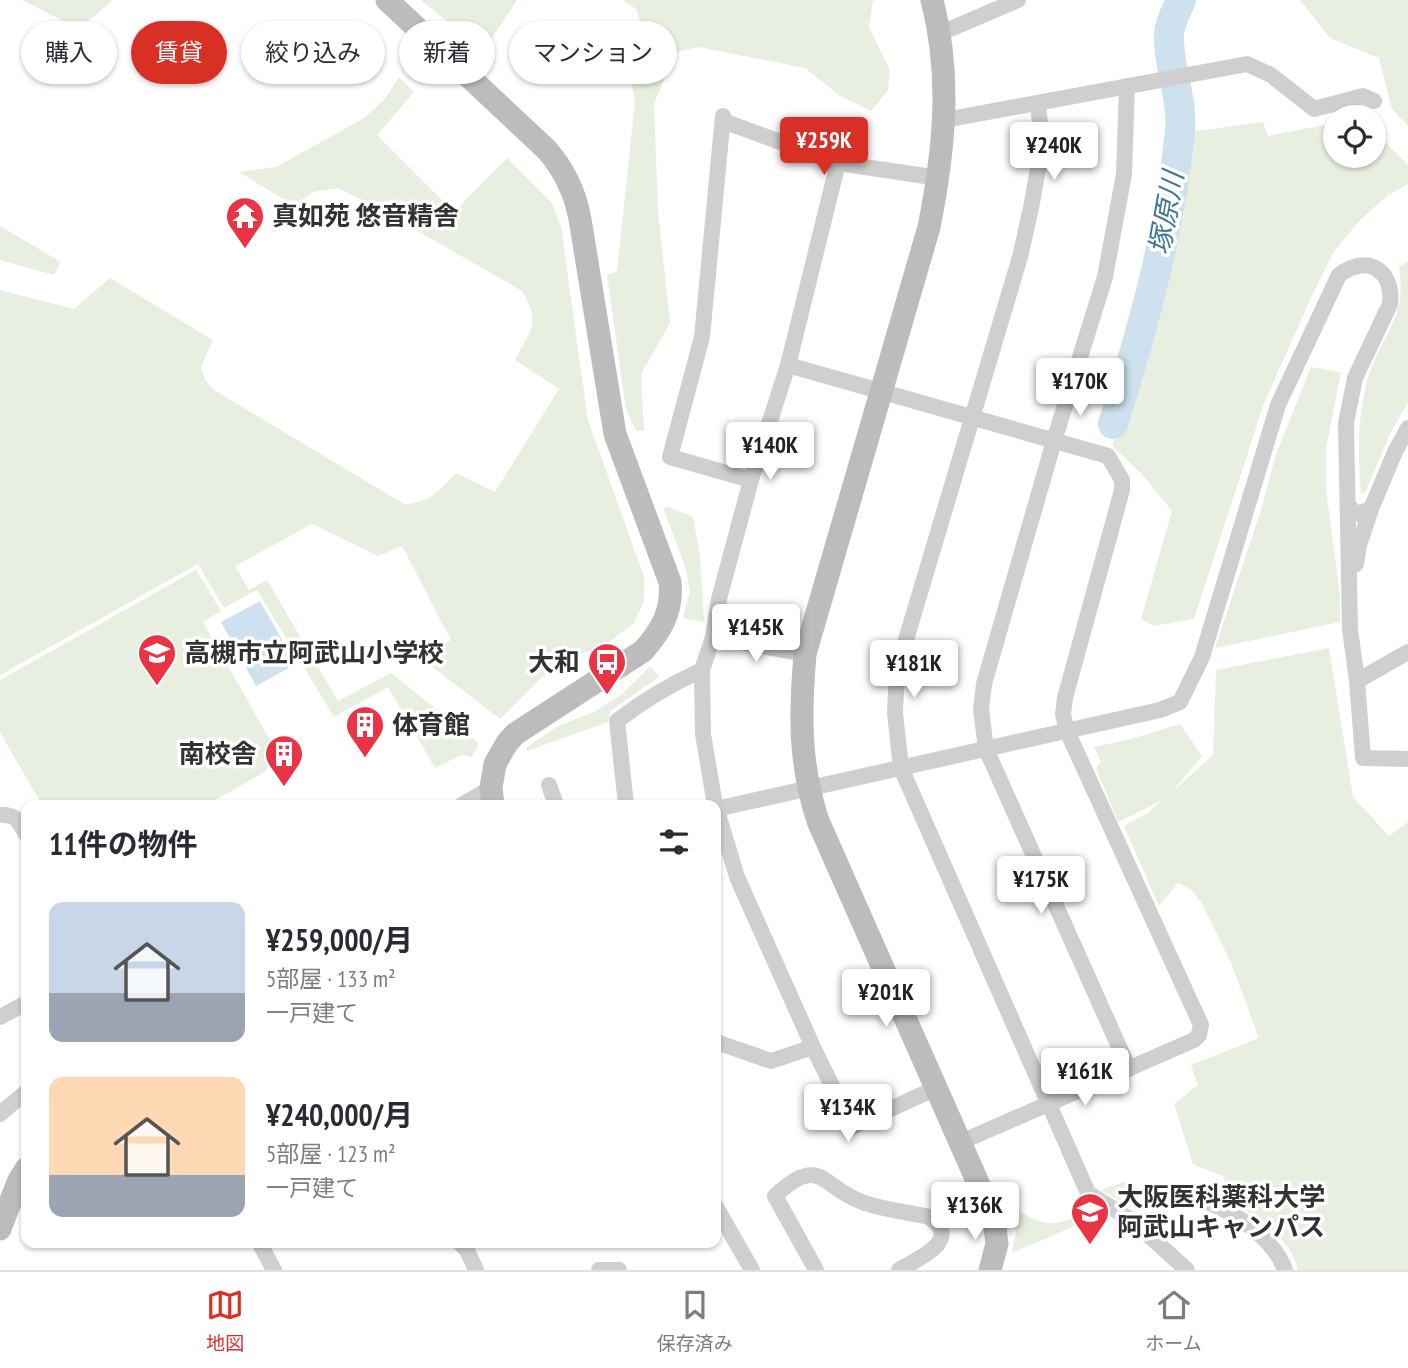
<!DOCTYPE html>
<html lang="ja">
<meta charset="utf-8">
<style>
body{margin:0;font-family:"PT Sans Narrow","Noto Sans JP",sans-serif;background:#f7f7f7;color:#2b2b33;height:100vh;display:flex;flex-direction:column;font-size:26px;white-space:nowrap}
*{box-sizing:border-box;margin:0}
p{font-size:23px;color:#7c7c81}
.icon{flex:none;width:38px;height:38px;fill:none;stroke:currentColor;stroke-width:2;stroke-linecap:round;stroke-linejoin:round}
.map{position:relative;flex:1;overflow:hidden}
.drawer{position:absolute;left:21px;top:800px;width:700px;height:448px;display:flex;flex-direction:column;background:#fff;border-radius:14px;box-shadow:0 2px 5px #0004}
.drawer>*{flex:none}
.guide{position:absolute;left:21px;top:21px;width:700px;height:63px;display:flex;gap:14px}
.buttons{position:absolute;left:1323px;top:105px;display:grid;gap:14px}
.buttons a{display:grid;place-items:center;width:63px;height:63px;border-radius:50%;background:#fff;box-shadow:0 2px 5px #0004;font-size:35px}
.price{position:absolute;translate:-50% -60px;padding:0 16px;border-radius:7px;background:#fff;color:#222;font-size:23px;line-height:46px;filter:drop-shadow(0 2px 4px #0008)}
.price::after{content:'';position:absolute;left:50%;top:42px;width:21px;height:16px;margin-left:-10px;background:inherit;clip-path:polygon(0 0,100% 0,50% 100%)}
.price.active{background:#d93025;color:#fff}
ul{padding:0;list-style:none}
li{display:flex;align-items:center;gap:21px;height:175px;padding:0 28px}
li span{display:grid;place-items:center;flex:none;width:196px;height:140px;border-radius:14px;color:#555}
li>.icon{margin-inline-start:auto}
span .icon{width:84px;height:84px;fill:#fffc;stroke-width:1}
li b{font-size:30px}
h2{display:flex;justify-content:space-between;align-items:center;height:84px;padding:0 28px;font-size:30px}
.chip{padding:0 24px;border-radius:32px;background:#fff;box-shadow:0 2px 5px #0004;font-size:24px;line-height:63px}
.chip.active{background:#d93025;color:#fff}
.menu{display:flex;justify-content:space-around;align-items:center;height:98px;border-top:2px solid #e1e1e2;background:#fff;font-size:19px;color:#7c7c81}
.menu a{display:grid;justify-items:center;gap:4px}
.menu .active{color:#d93025}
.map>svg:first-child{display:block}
.green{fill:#e8efe0}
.water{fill:#cde2ee}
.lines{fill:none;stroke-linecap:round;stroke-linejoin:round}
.river{stroke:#cde2ee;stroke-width:30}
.street{stroke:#cfcfcf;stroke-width:16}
.secondary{stroke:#bcbcbc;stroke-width:23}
.labels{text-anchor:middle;stroke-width:7;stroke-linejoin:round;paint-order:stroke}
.poi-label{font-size:26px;font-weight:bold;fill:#323232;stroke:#fff;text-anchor:start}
.water-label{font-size:28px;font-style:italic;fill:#3c7697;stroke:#fff}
</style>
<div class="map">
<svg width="1408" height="1270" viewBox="0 0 1408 1270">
<rect width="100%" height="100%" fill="#fff"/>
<g class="green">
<polygon points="22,0 113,0 79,29"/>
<polygon points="421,0 517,0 488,44 449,23"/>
<polygon points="623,0 873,0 869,27 890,70 888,90 871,111 840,96 805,68 698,47 676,52 654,103 658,210 670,323 641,374 644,431 636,431 626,409 607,275 617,271 635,102 631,79 646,40 636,9"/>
<polygon points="1300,0 1408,0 1408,126 1392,109 1379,58 1330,38"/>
<path d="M399 77 414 92 377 135 454 212 507 158 552 203 561 227 588 420 644 577V601L634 623 605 645 572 657 542 677 500 719 421 658 451 640 402 546 378 556 312 524 235 566 249 590 267 580 338 701 391 673 479 743 472 757 461 755 435 768 388 687 334 717 257 590 224 608 198 564 0 675V290L74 309 110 278 213 340 201 367 205 380 214 390 404 504C429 503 439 491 456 473L495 492 559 389 515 360C531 330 541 322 522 291L374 206 338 188 313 192 294 206 239 172 276 167 364 118 385 99Z"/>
<path d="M1263 122 1268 136 1335 123V156H1374V131L1408 165V184L1388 195 1358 222 1333 253 1311 298 1264 403 1194 619 1154 626 1141 619 1172 511 1141 473 1112 446C1125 409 1140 372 1151 334 1171 268 1182 201 1188 132Z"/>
<polygon points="0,226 61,262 54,275 0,260"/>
<path d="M1408 261V402L1390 434 1365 493H1361C1358 456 1357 422 1366 386 1378 336 1408 324 1399 267Z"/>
<polygon points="1311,367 1341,372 1326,449 1326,491 1340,595 1340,622 1215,648 1262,507 1276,454"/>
<polygon points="668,507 693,517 700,556 704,622 683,618 690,591 685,566 663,508"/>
<polygon points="196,570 221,611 203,622 274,747 266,771 207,805 42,805 0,732 0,680"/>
<path d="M1329 648 1353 797 1389 836 1408 822V1270H1298C1289 1233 1253 1216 1223 1196L1225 1177 1193 1164 1174 1104 1198 1085 1191 1065 1259 1038 1231 963 1201 902 1191 889 1178 883 1159 906 1124 826 1148 813 1168 794 1157 803 1118 822 1096 768 1101 762 1094 747 1131 739 1180 724 1202 756 1172 792 1213 755 1216 670Z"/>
<polygon points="650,666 659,677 610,711 608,722 527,751 527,747 558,726 594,712 622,694"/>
<polygon points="1125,1182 1136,1188 1127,1204 1102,1191 1104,1188"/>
<path d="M1010 1206C1052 1230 1048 1226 1093 1211V1218L1012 1253 1016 1232 1008 1206Z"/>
</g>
<polygon class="water" points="260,601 296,664 256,686 221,622"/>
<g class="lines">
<path class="river" d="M1113 424C1143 328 1170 231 1180 131 1183 99 1168 67 1169 35 1169 24 1177 10 1181 0"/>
<g class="street">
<polyline points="941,33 1018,0"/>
<polyline points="1127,86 1124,174 1105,277 1054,441 984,684 981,709 986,749 1129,1069"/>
<polyline points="1038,103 1042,146 1031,208 1020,257 897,670 895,713 901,768 1088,1193 1133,1221 1187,1270"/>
<polyline points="723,116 702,337 670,457 751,480"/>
<polyline points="945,120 1247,64 1271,75 1314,109 1363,96 1374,101"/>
<polyline points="723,121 838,163 939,178"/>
<polyline points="788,365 1108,456 1122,480 1122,490 1065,698 1063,714 1067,731 1201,1025 1199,1035 1194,1040 961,1142"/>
<polyline points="1348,506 1357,514 1371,509 1395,452 1408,428"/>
<polyline points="1356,564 1359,545 1371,509"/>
<polyline points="713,637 805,654"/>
<polyline points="1357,681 1363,758 1408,759"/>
<polyline points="549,785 556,805"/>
<polyline points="462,805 491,788"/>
<path d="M626 805 617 721C644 700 671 684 702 670"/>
<polyline points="715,805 703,734 702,670 713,637 719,599 751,480 788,365 838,163"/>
<polyline points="716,807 737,877 813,1047 771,1061 716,1042"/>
<path d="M716 809 1160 710 1180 702 1202 657 1278 405 1339 275C1366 254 1394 269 1390 304L1355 378 1346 423 1350 629 1357 681 1408 652"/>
<path d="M0 815C17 814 18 821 26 834"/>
<polyline points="0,1017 26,1003"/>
<polyline points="813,1047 852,1127 936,1088"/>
<polyline points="0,1114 26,1092"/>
<path d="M1175 1195C1213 1196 1273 1233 1285 1270"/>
<polyline points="716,1207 752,1270"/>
<polyline points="259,1242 274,1270"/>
<polyline points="459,1242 467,1250 476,1270"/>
<polyline points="599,1270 619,1270"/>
<path d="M816 1270 775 1196C822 1152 821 1189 865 1203 885 1210 908 1212 929 1217 964 1240 917 1259 899 1270"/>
</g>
<g class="secondary">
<path d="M387 0 546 149C564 169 575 192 580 219L615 434 670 582C673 611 661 631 643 651L515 734 507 743 495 764 491 788 493 805"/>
<path d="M932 0C952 76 944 152 929 227L805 654C800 714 799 763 818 821L994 1219 997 1244 990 1270"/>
<polyline points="0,1229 18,1182 26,1169"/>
</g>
</g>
<defs>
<symbol id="temple-pin" viewBox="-11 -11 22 30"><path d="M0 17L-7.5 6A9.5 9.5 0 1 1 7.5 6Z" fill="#ea3344" stroke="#fff"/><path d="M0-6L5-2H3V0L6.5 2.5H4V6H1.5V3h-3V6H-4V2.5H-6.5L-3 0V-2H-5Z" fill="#fff"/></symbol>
<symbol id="school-pin" viewBox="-11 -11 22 30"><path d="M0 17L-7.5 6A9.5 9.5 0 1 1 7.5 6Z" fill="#ea3344" stroke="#fff"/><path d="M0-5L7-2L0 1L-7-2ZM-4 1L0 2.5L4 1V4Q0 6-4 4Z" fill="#fff"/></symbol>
<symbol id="bus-pin" viewBox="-11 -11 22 30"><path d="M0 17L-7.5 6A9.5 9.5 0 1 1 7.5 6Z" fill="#ea3344" stroke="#fff"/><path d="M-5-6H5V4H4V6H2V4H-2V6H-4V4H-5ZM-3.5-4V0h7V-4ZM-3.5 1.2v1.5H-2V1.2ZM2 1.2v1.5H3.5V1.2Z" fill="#fff"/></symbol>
<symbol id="building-pin" viewBox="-11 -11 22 30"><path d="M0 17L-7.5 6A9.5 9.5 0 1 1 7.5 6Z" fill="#ea3344" stroke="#fff"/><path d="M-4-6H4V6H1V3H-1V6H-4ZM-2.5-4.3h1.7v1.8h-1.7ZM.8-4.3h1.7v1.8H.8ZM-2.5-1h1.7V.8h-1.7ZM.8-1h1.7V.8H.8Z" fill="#fff"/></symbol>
<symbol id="university-pin" viewBox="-11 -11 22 30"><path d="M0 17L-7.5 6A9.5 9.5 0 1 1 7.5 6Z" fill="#ea3344" stroke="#fff"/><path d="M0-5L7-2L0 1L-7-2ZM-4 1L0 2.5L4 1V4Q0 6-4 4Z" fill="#fff"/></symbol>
</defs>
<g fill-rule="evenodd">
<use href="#temple-pin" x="223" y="194" width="44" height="60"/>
<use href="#school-pin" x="135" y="631" width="44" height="60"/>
<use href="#bus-pin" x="585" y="640" width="44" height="60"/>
<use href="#building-pin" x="343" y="703" width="44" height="60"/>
<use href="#building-pin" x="262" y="732" width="44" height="60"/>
<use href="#university-pin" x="1068" y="1190" width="44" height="60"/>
</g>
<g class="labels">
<g class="poi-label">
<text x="272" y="225">真如苑 悠音精舎</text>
<text x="184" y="662">高槻市立阿武山小学校</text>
<text x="580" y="671" text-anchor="end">大和</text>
<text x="392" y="734">体育館</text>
<text x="257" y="763" text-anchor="end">南校舎</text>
<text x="1117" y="1206">大阪医科薬科大学<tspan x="1117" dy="30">阿武山キャンパス</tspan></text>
</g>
<g class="water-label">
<text transform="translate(1166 213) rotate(-80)" y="10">塚原川</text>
</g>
</g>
</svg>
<div class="buttons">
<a><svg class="icon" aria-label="locate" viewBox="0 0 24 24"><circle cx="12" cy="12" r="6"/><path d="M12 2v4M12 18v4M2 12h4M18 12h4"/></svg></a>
</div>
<b class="price active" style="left:824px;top:177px">¥259K</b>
<b class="price" style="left:1054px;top:182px">¥240K</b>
<b class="price" style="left:1080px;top:418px">¥170K</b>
<b class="price" style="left:770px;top:482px">¥140K</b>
<b class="price" style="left:756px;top:664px">¥145K</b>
<b class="price" style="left:914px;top:700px">¥181K</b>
<b class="price" style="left:1041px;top:916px">¥175K</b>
<b class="price" style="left:886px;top:1029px">¥201K</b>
<b class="price" style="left:1085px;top:1108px">¥161K</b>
<b class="price" style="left:848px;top:1144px">¥134K</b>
<b class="price" style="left:975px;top:1242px">¥136K</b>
<div class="guide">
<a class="chip">購入</a>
<a class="chip active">賃貸</a>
<a class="chip">絞り込み</a>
<a class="chip">新着</a>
<a class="chip">マンション</a>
</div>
<section class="drawer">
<h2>11件の物件<svg class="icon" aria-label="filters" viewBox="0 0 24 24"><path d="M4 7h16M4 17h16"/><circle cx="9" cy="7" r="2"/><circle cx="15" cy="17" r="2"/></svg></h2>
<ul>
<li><span style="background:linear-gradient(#c9d6e8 65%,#9aa5b1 0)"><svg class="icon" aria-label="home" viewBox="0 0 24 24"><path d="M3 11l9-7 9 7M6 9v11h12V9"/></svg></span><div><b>¥259,000/月</b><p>5部屋 · 133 m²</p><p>一戸建て</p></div></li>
<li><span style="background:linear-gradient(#ffd9b3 70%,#9aa5b1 0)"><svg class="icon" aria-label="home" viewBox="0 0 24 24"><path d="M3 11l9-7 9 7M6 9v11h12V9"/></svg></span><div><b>¥240,000/月</b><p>5部屋 · 123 m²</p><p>一戸建て</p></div></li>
</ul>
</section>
</div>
<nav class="menu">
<a class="active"><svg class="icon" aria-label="map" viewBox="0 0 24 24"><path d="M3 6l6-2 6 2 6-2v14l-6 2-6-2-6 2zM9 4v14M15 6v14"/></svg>地図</a>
<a><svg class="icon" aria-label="saved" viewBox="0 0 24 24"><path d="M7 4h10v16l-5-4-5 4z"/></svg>保存済み</a>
<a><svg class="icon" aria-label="home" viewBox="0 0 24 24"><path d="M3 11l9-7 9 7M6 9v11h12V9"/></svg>ホーム</a>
</nav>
